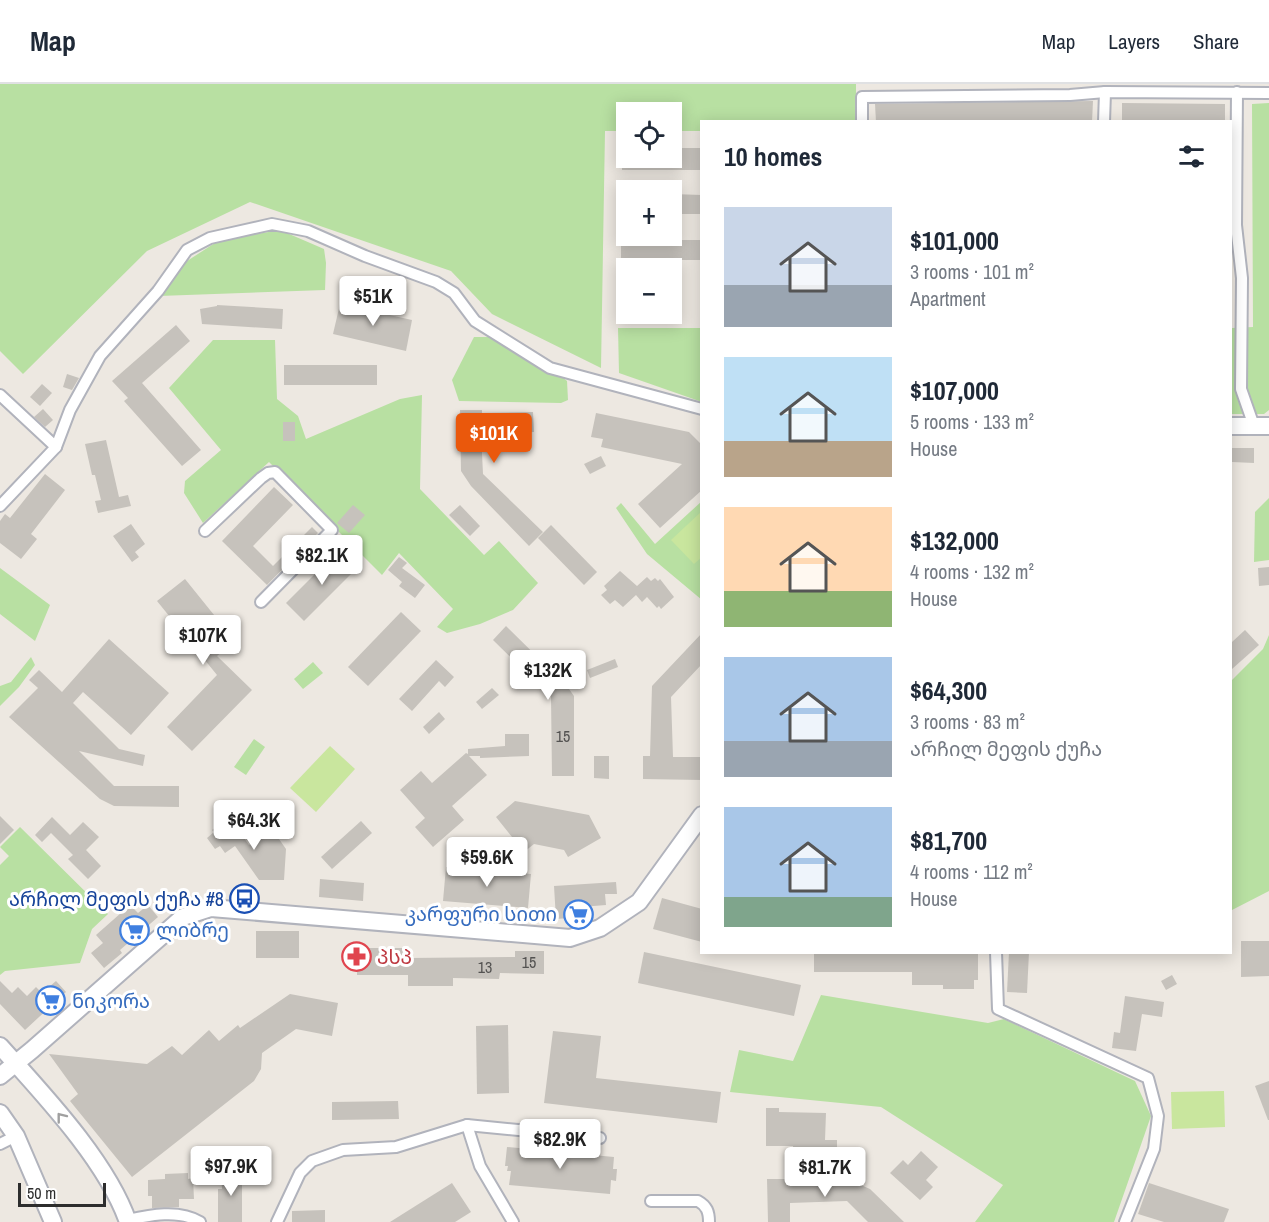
<!DOCTYPE html>
<meta charset="utf-8">
<style>
body{margin:0;font-family:"Archivo Narrow","Noto Sans Georgian",sans-serif;background:#f6f6f7;color:#1f2937;height:100vh;display:flex;flex-direction:column;font-size:22px;white-space:nowrap}
*{box-sizing:border-box;margin:0}
p{font-size:20px;color:#747a83}
.icon{flex:none;width:33px;height:33px;fill:none;stroke:currentColor;stroke-width:2;stroke-linecap:round;stroke-linejoin:round}
.map{position:relative;flex:1;overflow:hidden}
.panel{position:absolute;left:700px;top:36px;width:532px;height:834px;display:flex;flex-direction:column;background:#fff;border-radius:0px;box-shadow:0 3px 15px #0003}
.panel>*{flex:none}
.controls{position:absolute;left:616px;top:18px;display:grid;gap:12px}
.controls a{display:grid;place-items:center;width:66px;height:66px;border-radius:0px;background:#fff;box-shadow:0 3px 15px #0003;font-size:30px}
.scale{position:absolute;left:18px;bottom:15px;width:88px;box-sizing:border-box;padding-left:6px;border:3px solid #2d2d2d;border-top:0;font-size:16px;line-height:21px;white-space:nowrap;color:#2d2d2d;-webkit-text-stroke:4px #fff;paint-order:stroke}
.price{position:absolute;translate:-50% -51px;padding:0 14px;border-radius:6px;background:#fff;color:#222;font-size:20px;line-height:39px;filter:drop-shadow(0 2px 3px #0008)}
.price::after{content:'';position:absolute;left:50%;top:36px;width:18px;height:14px;margin-left:-9px;background:inherit;clip-path:polygon(0 0,100% 0,50% 100%)}
.price.on{background:#ea580c;color:#fff}
ul{padding:0;list-style:none}
li{display:flex;align-items:center;gap:18px;height:150px;padding:0 24px}
li span{display:grid;place-items:center;flex:none;width:168px;height:120px;border-radius:0px;color:#555}
li>.icon{margin-inline-start:auto}
span .icon{width:72px;height:72px;fill:#fffc;stroke-width:1}
li b{font-size:26px}
h2{display:flex;justify-content:space-between;align-items:center;height:72px;padding:0 24px;font-size:26px}
header{display:flex;align-items:center;gap:36px;box-sizing:border-box;height:84px;padding:0 30px;background:#fff;border-bottom:2px solid #e0e1e3}
header strong{font-size:28px}
nav{display:flex;gap:33px;margin-inline-start:auto;font-size:21px}
.map>svg:first-child{display:block}
.green{fill:#b8e0a2}
.pitch{fill:#c9e69e}
.building{fill:#c6c2bc}
.lines{fill:none;stroke-linecap:round;stroke-linejoin:round}
.street-casing{stroke:#b1b3bc;stroke-width:14}
.secondary-casing{stroke:#b1b3bc;stroke-width:20}
.street{stroke:#fff;stroke-width:10}
.secondary{stroke:#fff;stroke-width:16}
.oneway{stroke:#a0a0a0}
.labels{text-anchor:middle;stroke-width:6;stroke-linejoin:round;paint-order:stroke}
.number-label{font-size:16px;fill:#535251}
.transit-label{font-size:20px;fill:#164399;stroke:#fff;text-anchor:end}
.shop-label{font-size:20px;fill:#366cbe;stroke:#fff;text-anchor:start}
.health-label{font-size:20px;fill:#be3a42;stroke:#fff;text-anchor:start}
</style>
<header>
<strong>Map</strong>
<nav><a>Map</a><a>Layers</a><a>Share</a></nav>
</header>
<div class="map">
<svg width="1269" height="1138" viewBox="0 0 1269 1138">
<rect width="100%" height="100%" fill="#ede8e1"/>
<g class="green">
<polygon points="0,0 856,0 856,37 702,38 702,47 672,47 672,28 627,28 627,47 605,47 601,284 492,230 451,187 250,118 147,167 23,290 0,267"/>
<polygon points="1269,19 1269,326 1264,330 1232,330 1232,244 1253,243 1252,20"/>
<polygon points="280,146 324,165 326,179 325,206 159,212 184,179 218,157"/>
<polygon points="618,244 702,244 702,318 619,289"/>
<polygon points="474,253 489,253 557,289 567,297 568,316 561,319 459,317 452,296"/>
<polygon points="213,256 275,256 277,315 298,332 306,355 400,315 422,311 420,405 484,471 499,457 538,499 513,526 480,540 447,549 437,543 453,525 399,469 382,491 269,378 203,439 184,409 185,397 221,366 169,304"/>
<polygon points="1269,414 1269,476 1254,478 1255,428"/>
<polygon points="702,417 702,516 647,470 616,424 621,419 655,460"/>
<polygon points="0,484 50,521 35,557 0,530"/>
<polygon points="1269,551 1269,807 1232,826 1232,596 1263,565"/>
<polygon points="31,573 35,581 19,603 0,622 0,602 11,598"/>
<polygon points="313,578 323,589 303,605 294,595"/>
<polygon points="254,655 265,663 246,691 234,683"/>
<polygon points="20,743 108,830 92,845 80,879 5,887 0,891 0,781 9,772 0,763"/>
<polygon points="821,911 988,939 1004,935 1135,997 1151,1032 1114,1138 975,1138 1003,1101 881,1023 730,1008 739,966 793,977"/>
</g>
<g class="pitch">
<polygon points="702,427 702,473 694,480 671,456"/>
<polygon points="330,662 355,685 316,728 290,704"/>
<polygon points="1224,1007 1225,1043 1172,1045 1171,1008"/>
</g>
<g class="building">
<polygon points="1093,17 1092,38 876,38 875,20"/>
<polygon points="1122,19 1225,20 1225,38 1122,38"/>
<polygon points="672,64 702,64 702,86 622,86 622,74 672,74"/>
<polygon points="672,110 702,111 702,130 672,130"/>
<rect x="621" y="156" width="81" height="20"/>
<polygon points="340,220 412,236 406,267 333,250"/>
<polygon points="217,221 283,225 282,245 202,240 200,225 217,222"/>
<polygon points="176,241 190,257 142,299 201,366 182,382 124,317 128,314 112,297"/>
<rect x="284" y="281" width="93" height="20"/>
<polygon points="67,290 79,294 72,306 63,303"/>
<polygon points="42,300 52,309 40,322 30,313"/>
<polygon points="43,325 53,336 45,343 34,333"/>
<polygon points="460,326 482,326 482,329 533,328 534,348 481,349 483,390 543,448 529,462 471,402 461,387"/>
<polygon points="596,329 689,348 702,361 702,406 660,444 638,420 682,380 601,363 603,355 591,353"/>
<rect x="283" y="338" width="12" height="19"/>
<polygon points="106,356 119,413 128,411 131,422 98,429 95,417 101,416 95,391 92,391 85,360"/>
<polygon points="1232,364 1254,364 1254,379 1232,378"/>
<polygon points="601,372 606,382 590,390 584,380"/>
<polygon points="45,390 65,406 31,450 37,455 21,475 0,459 0,437 5,430 10,434"/>
<polygon points="274,403 293,421 253,462 273,482 312,443 318,449 267,501 222,457"/>
<polygon points="353,421 365,431 349,449 337,439"/>
<polygon points="460,421 480,442 470,452 449,431"/>
<polygon points="131,440 145,460 135,468 139,473 132,478 113,452"/>
<polygon points="551,441 597,488 584,501 538,454"/>
<polygon points="339,466 357,484 304,537 286,519"/>
<polygon points="399,473 407,479 402,484 425,501 415,514 399,502 402,498 388,486"/>
<polygon points="1269,483 1269,501 1259,502 1258,484"/>
<polygon points="620,487 637,502 647,493 651,497 655,494 658,497 660,495 674,513 661,525 659,522 657,524 647,513 642,518 636,511 623,523 615,516 610,520 601,511 607,506 604,502"/>
<polygon points="185,495 235,557 217,572 252,606 192,667 167,643 217,591 157,517"/>
<polygon points="401,528 421,547 368,602 348,583"/>
<polygon points="506,542 568,603 561,605 569,605 574,612 574,692 552,692 551,613 493,556"/>
<polygon points="1245,546 1259,561 1232,585 1232,558"/>
<polygon points="702,549 702,580 671,613 673,673 702,673 702,696 643,695 643,672 650,672 652,602"/>
<polygon points="109,555 169,609 131,651 83,608 73,619 119,665 145,671 143,682 79,667 114,702 179,702 179,723 114,722 100,715 9,633 38,604 29,596 39,586 62,608"/>
<polygon points="615,575 618,583 590,594 587,586"/>
<polygon points="436,576 454,593 445,603 439,597 412,627 399,615"/>
<polygon points="492,604 499,611 482,625 476,618"/>
<polygon points="439,628 445,635 429,650 423,643"/>
<polygon points="505,650 529,650 529,672 480,674 480,672 469,672 487,691 452,722 464,736 433,763 415,743 425,734 400,706 421,687 432,699 466,669 468,670 468,665 505,662"/>
<polygon points="594,672 609,672 609,695 594,694"/>
<polygon points="515,717 589,731 601,754 568,773 564,766 534,760 524,768 496,733"/>
<polygon points="0,732 14,746 0,760"/>
<polygon points="52,733 70,751 83,738 99,753 86,766 101,782 88,795 68,775 73,771 51,749 42,758 35,751"/>
<polygon points="361,737 372,749 332,785 321,773"/>
<polygon points="223,738 227,743 233,739 249,761 272,745 286,765 284,796 259,796 235,762 225,769 220,762 215,765 207,754 214,748 212,746"/>
<polygon points="446,783 531,790 528,824 443,817"/>
<polygon points="320,795 364,799 363,817 319,813"/>
<polygon points="616,798 617,810 605,810 606,821 581,823 582,833 556,835 554,802"/>
<polygon points="662,814 702,825 702,858 653,845"/>
<polygon points="130,821 138,829 148,821 158,833 120,866 122,869 104,884 91,869 103,859 96,851"/>
<rect x="256" y="847" width="43" height="27"/>
<polygon points="1241,857 1269,857 1269,892 1241,893"/>
<polygon points="357,864 408,864 408,874 515,873 515,867 544,867 544,890 500,889 499,895 453,894 453,902 408,902 408,891 357,891"/>
<polygon points="644,868 801,901 794,932 638,899"/>
<polygon points="814,868 978,868 978,896 974,896 974,905 943,905 943,901 912,901 912,888 814,888"/>
<polygon points="1009,868 1029,868 1027,909 1007,908"/>
<polygon points="1172,891 1177,900 1166,906 1161,897"/>
<polygon points="0,897 12,909 18,903 27,912 36,903 42,909 56,897 66,908 25,946 0,920"/>
<polygon points="290,910 338,919 332,952 296,945 262,969 261,985 254,997 132,1093 70,1017 78,1010 49,970 147,980 172,962 182,971 209,946 219,957 238,941 240,944"/>
<polygon points="1125,912 1164,918 1162,933 1142,930 1136,967 1112,964 1114,948 1120,949"/>
<polygon points="508,941 509,1009 477,1010 476,942"/>
<polygon points="553,947 601,952 596,994 721,1008 717,1039 544,1019"/>
<polygon points="1269,997 1269,1036 1268,1036 1255,1002"/>
<polygon points="398,1017 399,1035 332,1036 332,1018"/>
<polygon points="766,1024 779,1024 779,1028 826,1029 825,1056 837,1056 837,1068 793,1067 793,1062 766,1062"/>
<polygon points="507,1063 614,1073 613,1085 617,1085 616,1097 611,1096 610,1110 509,1101 511,1087 507,1087 508,1082 505,1082"/>
<polygon points="921,1067 938,1083 926,1096 933,1103 920,1116 890,1089 903,1076 908,1081"/>
<polygon points="225,1085 259,1099 242,1099 242,1138 218,1138 218,1105 222,1105 221,1090"/>
<polygon points="188,1089 188,1095 193,1094 194,1115 179,1115 179,1123 152,1124 152,1112 148,1112 148,1096 165,1095 165,1090"/>
<polygon points="767,1095 847,1095 870,1105 904,1138 868,1138 847,1117 790,1119 790,1138 768,1138"/>
<polygon points="452,1099 471,1128 455,1138 390,1138"/>
<polygon points="1149,1099 1229,1125 1224,1138 1164,1138 1138,1130"/>
<polygon points="325,1126 325,1138 292,1138 292,1127"/>
</g>
<g class="lines">
<defs>
<g id="street">
<polyline points="1237,8 1236,141 1242,194 1241,305 1254,342"/>
<polyline points="862,38 862,13 1070,11 1105,8"/>
<polyline points="1104,38 1105,8 1269,9"/>
<polyline points="0,311 56,363"/>
<polyline points="0,422 56,363 70,326 100,272 158,207 187,166 210,154 272,140 308,147 365,172 436,198 454,209 475,237 550,284 702,325"/>
<polyline points="205,447 261,394 268,389 275,388 332,446 261,518"/>
<polyline points="996,868 998,925 1148,994 1158,1032 1154,1065 1125,1138"/>
<polyline points="467,1041 480,1082 513,1138"/>
<polyline points="0,1060 16,1052"/>
<path d="M651 1117H698C707 1122 709 1128 709 1138"/>
<path d="M128 1136C150 1131 179 1125 200 1138"/>
<polyline points="277,1138 300,1089 312,1077 343,1066 396,1063 467,1041 600,1054"/>
</g>
<g id="secondary">
<polyline points="1232,342 1269,342"/>
<path d="M0 962C43 1010 107 1077 128 1138"/>
<polyline points="0,992 32,966 183,833 211,824 570,854 600,844 639,818 702,731"/>
<polyline points="0,1029 16,1052 53,1138"/>
</g>
</defs>
<use href="#street" class="street-casing"/>
<use href="#secondary" class="secondary-casing"/>
<use href="#street" class="street"/>
<use href="#secondary" class="secondary"/>
</g>
<defs><path id="oneway-chevron" d="M-2-3.5L2.5 0L-2 3.5" fill="none" stroke-width="1.6" stroke-linecap="round" stroke-linejoin="round" transform="scale(1.5)"/></defs>
<use class="oneway" href="#oneway-chevron" transform="translate(61 1033) rotate(-128)"/>
<defs>
<symbol id="bus-ring" viewBox="-11 -11 22 22"><circle r="9.5" fill="#fff" stroke="#1a4fb4" stroke-width="1.5"/><path d="M-5-6H5V4H4V6H2V4H-2V6H-4V4H-5ZM-3.5-4V0h7V-4ZM-3.5 1.2v1.5H-2V1.2ZM2 1.2v1.5H3.5V1.2Z" fill="#1a4fb4"/></symbol>
<symbol id="supermarket-ring" viewBox="-11 -11 22 22"><circle r="9.5" fill="#fff" stroke="#3f7fe0" stroke-width="1.5"/><path d="M-6-5.5h2.5l.6 2H6L4.5 2H-2.5L-4.4-4H-6ZM-1.5 3.2a1.3 1.3 0 1 0 .1 0ZM3 3.2a1.3 1.3 0 1 0 .1 0Z" fill="#3f7fe0"/></symbol>
<symbol id="pharmacy-ring" viewBox="-11 -11 22 22"><circle r="9.5" fill="#fff" stroke="#e0444e" stroke-width="1.5"/><path d="M-2-6h4v4h4v4h-4v4h-4v-4h-4v-4h4Z" fill="#e0444e"/></symbol>
</defs>
<g fill-rule="evenodd">
<use href="#bus-ring" x="228" y="798" width="33" height="33"/>
<use href="#supermarket-ring" x="562" y="814" width="33" height="33"/>
<use href="#supermarket-ring" x="118" y="830" width="33" height="33"/>
<use href="#pharmacy-ring" x="340" y="856" width="33" height="33"/>
<use href="#supermarket-ring" x="34" y="900" width="33" height="33"/>
</g>
<g class="labels">
<g class="number-label">
<text x="563" y="658">15</text>
<text x="529" y="884">15</text>
<text x="485" y="889">13</text>
</g>
<g class="transit-label">
<text x="224" y="822">არჩილ მეფის ქუჩა #8</text>
</g>
<g class="shop-label">
<text x="557" y="837" text-anchor="end">კარფური სითი</text>
<text x="156" y="853">ლიბრე</text>
<text x="72" y="924">ნიკორა</text>
</g>
<g class="health-label">
<text x="377" y="880">პსპ</text>
</g>
</g>
</svg>
<div class="controls">
<a><svg class="icon" aria-label="locate" viewBox="0 0 24 24"><circle cx="12" cy="12" r="6"/><path d="M12 2v4M12 18v4M2 12h4M18 12h4"/></svg></a>
<a>+</a>
<a>−</a>
</div>
<div class="scale">50 m</div>
<b class="price" style="left:373px;top:243px">$51K</b>
<b class="price on" style="left:494px;top:380px">$101K</b>
<b class="price" style="left:322px;top:502px">$82.1K</b>
<b class="price" style="left:203px;top:582px">$107K</b>
<b class="price" style="left:548px;top:617px">$132K</b>
<b class="price" style="left:254px;top:767px">$64.3K</b>
<b class="price" style="left:487px;top:804px">$59.6K</b>
<b class="price" style="left:560px;top:1086px">$82.9K</b>
<b class="price" style="left:231px;top:1113px">$97.9K</b>
<b class="price" style="left:825px;top:1114px">$81.7K</b>
<section class="panel">
<h2>10 homes<svg class="icon" aria-label="filters" viewBox="0 0 24 24"><path d="M4 7h16M4 17h16"/><circle cx="9" cy="7" r="2"/><circle cx="15" cy="17" r="2"/></svg></h2>
<ul>
<li><span style="background:linear-gradient(#c9d6e8 65%,#9aa5b1 0)"><svg class="icon" aria-label="home" viewBox="0 0 24 24"><path d="M3 11l9-7 9 7M6 9v11h12V9"/></svg></span><div><b>$101,000</b><p>3 rooms · 101 m²</p><p>Apartment</p></div></li>
<li><span style="background:linear-gradient(#bfe0f5 70%,#b9a48a 0)"><svg class="icon" aria-label="home" viewBox="0 0 24 24"><path d="M3 11l9-7 9 7M6 9v11h12V9"/></svg></span><div><b>$107,000</b><p>5 rooms · 133 m²</p><p>House</p></div></li>
<li><span style="background:linear-gradient(#ffd9b3 70%,#8fb573 0)"><svg class="icon" aria-label="home" viewBox="0 0 24 24"><path d="M3 11l9-7 9 7M6 9v11h12V9"/></svg></span><div><b>$132,000</b><p>4 rooms · 132 m²</p><p>House</p></div></li>
<li><span style="background:linear-gradient(#a9c7e8 70%,#9aa5b1 0)"><svg class="icon" aria-label="home" viewBox="0 0 24 24"><path d="M3 11l9-7 9 7M6 9v11h12V9"/></svg></span><div><b>$64,300</b><p>3 rooms · 83 m²</p><p>არჩილ მეფის ქუჩა</p></div></li>
<li><span style="background:linear-gradient(#a9c7e8 75%,#7fa58c 0)"><svg class="icon" aria-label="home" viewBox="0 0 24 24"><path d="M3 11l9-7 9 7M6 9v11h12V9"/></svg></span><div><b>$81,700</b><p>4 rooms · 112 m²</p><p>House</p></div></li>
</ul>
</section>
</div>
